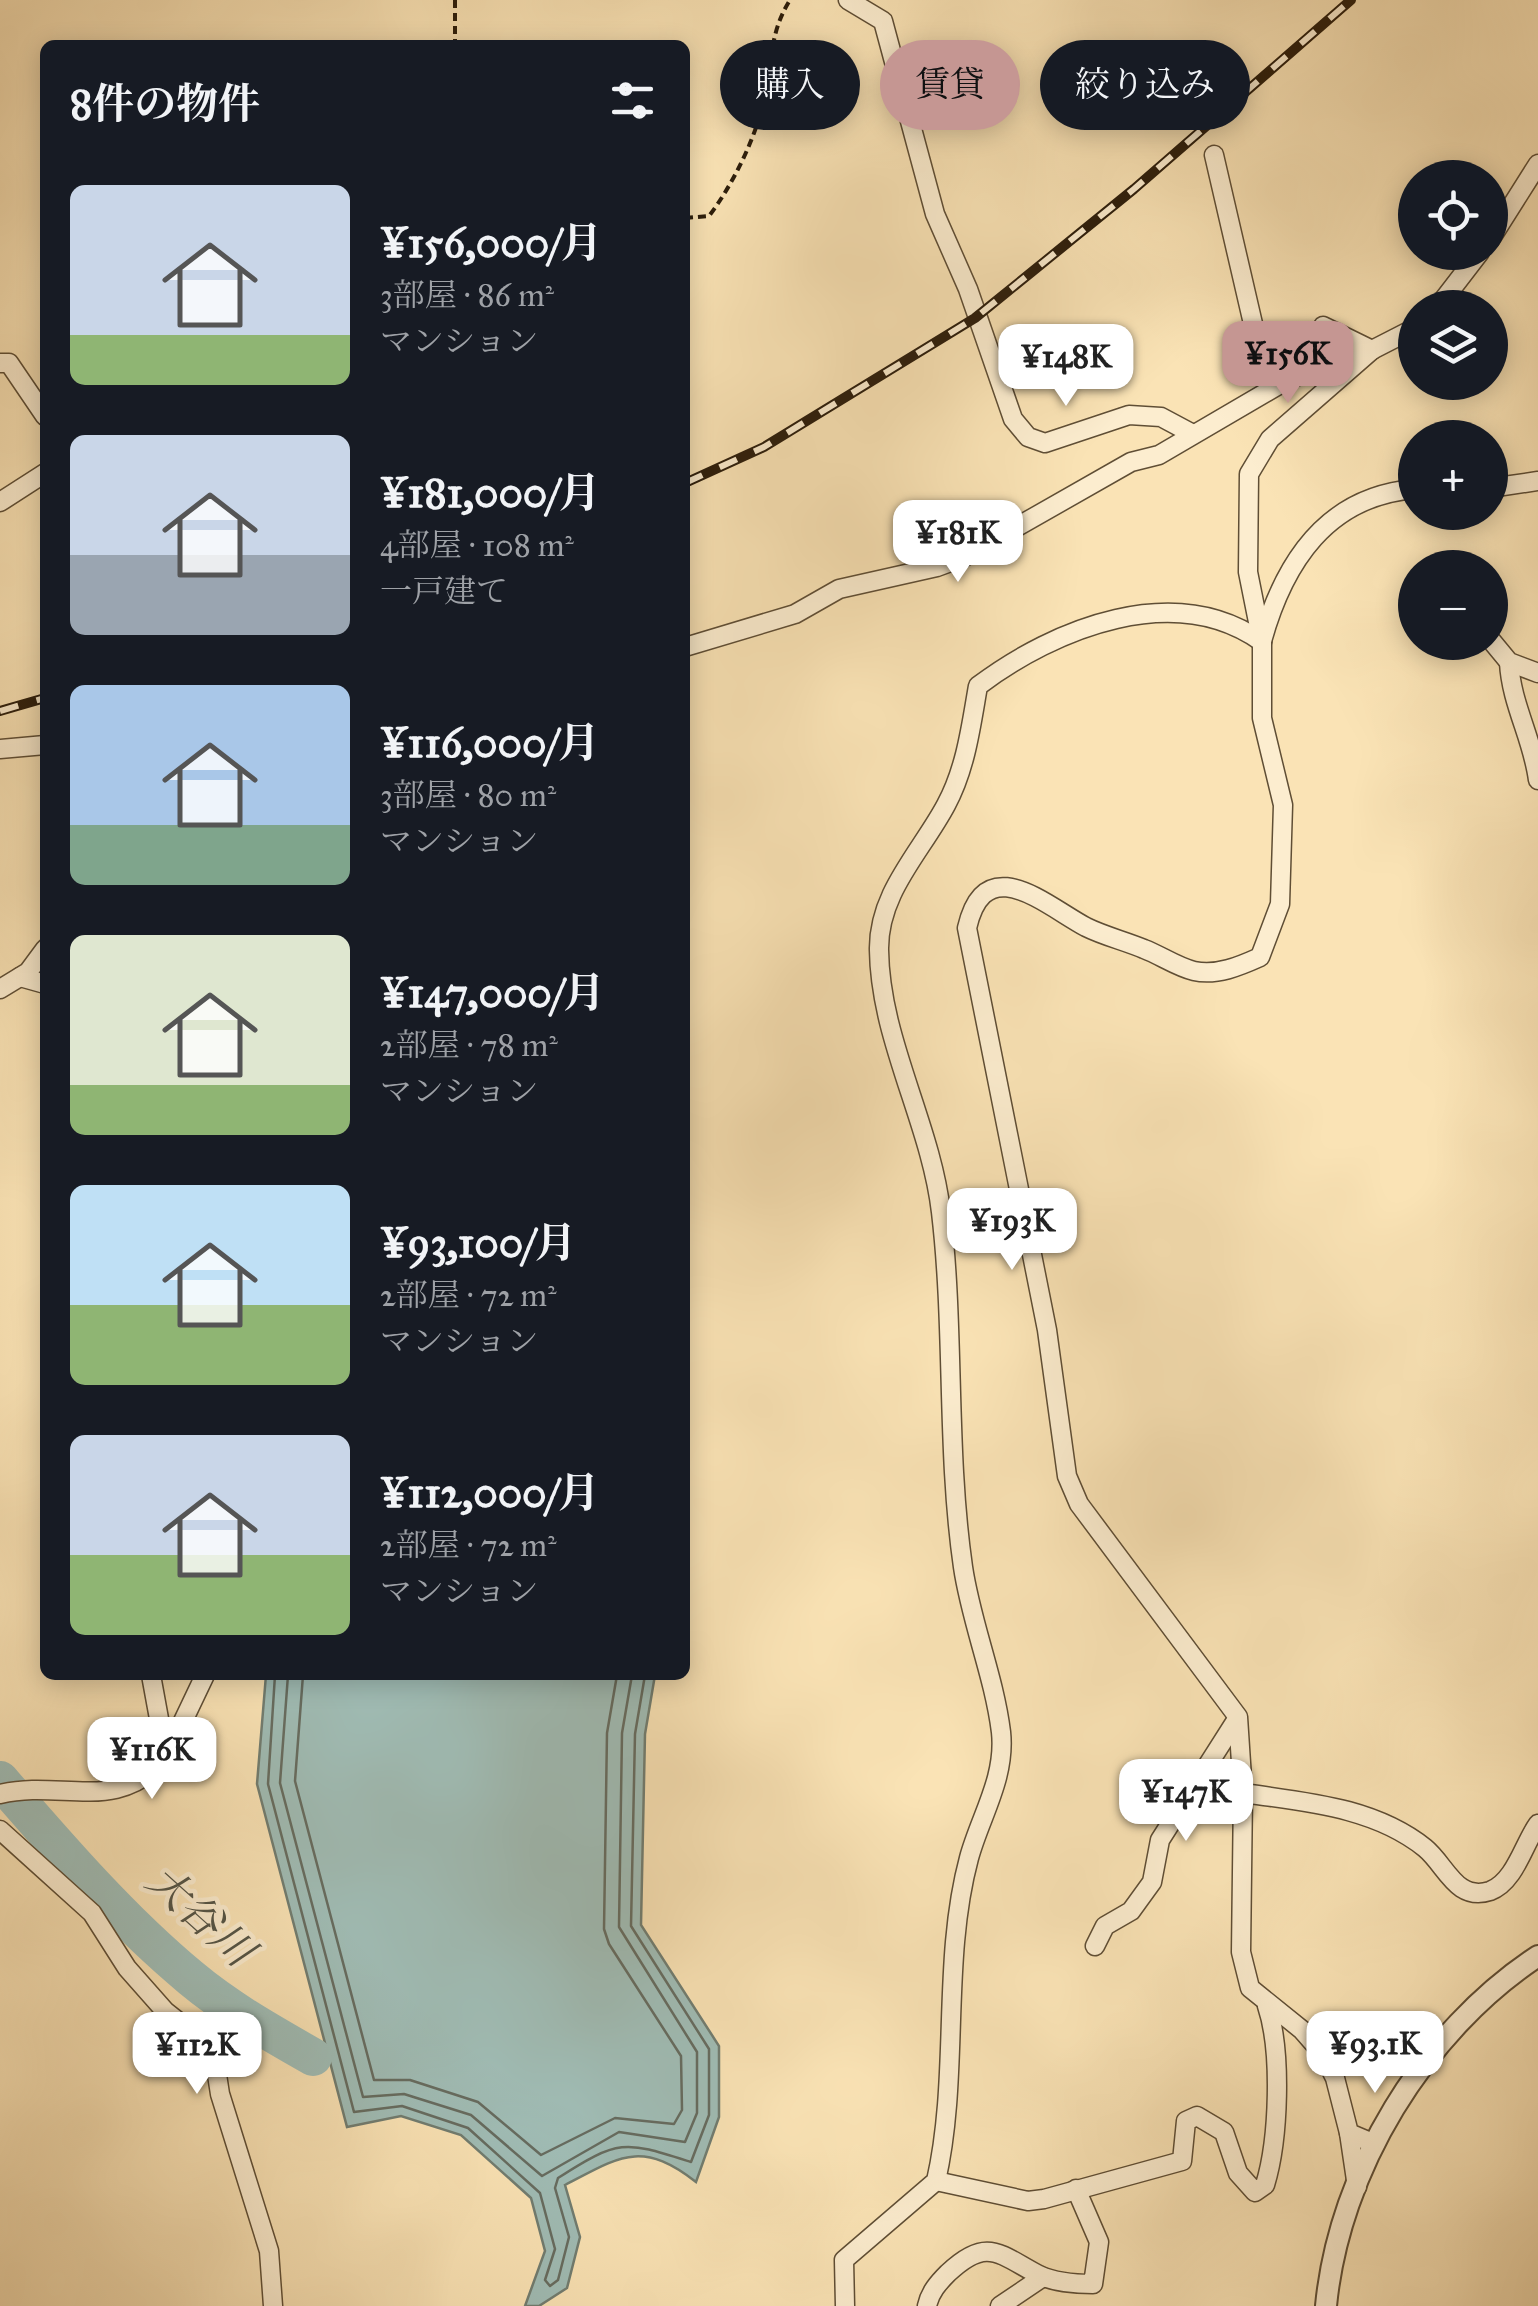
<!DOCTYPE html>
<html lang="ja">
<meta charset="utf-8">
<style>
body{margin:0;font-family:"IM FELL Great Primer","Noto Serif JP",serif;background:#20242c;color:#f1f3f6;height:100vh;display:flex;flex-direction:column;font-size:38px;white-space:nowrap}
*{box-sizing:border-box;margin:0}
p{font-size:32px;color:#9ea1a6}
.icon{flex:none;width:55px;height:55px;fill:none;stroke:currentColor;stroke-width:2;stroke-linecap:round;stroke-linejoin:round}
.map{position:relative;flex:1;overflow:hidden}
.drawer{position:absolute;left:40px;top:40px;width:650px;height:1640px;display:flex;flex-direction:column;background:#171b24;border-radius:15px;box-shadow:0 5px 25px #0003}
.drawer>*{flex:none}
.guide{position:absolute;left:720px;top:40px;width:668px;height:90px;display:flex;gap:20px}
.buttons{position:absolute;left:1398px;top:160px;display:grid;gap:20px}
.buttons a{display:grid;place-items:center;width:110px;height:110px;border-radius:50%;background:#171b24;box-shadow:0 5px 25px #0003;font-size:50px}
.price{position:absolute;translate:-50% -85px;padding:0 22px;border-radius:20px;background:#fff;color:#222;font-size:32px;line-height:65px;filter:drop-shadow(0 2px 5px #0008)}
.price::after{content:'';position:absolute;left:50%;top:60px;width:30px;height:22px;margin-left:-15px;background:inherit;clip-path:polygon(0 0,100% 0,50% 100%)}
.price.selected{background:#c59692;color:#111}
ul{padding:0;list-style:none}
li{display:flex;align-items:center;gap:30px;height:250px;padding:0 30px}
li span{display:grid;place-items:center;flex:none;width:280px;height:200px;border-radius:15px;color:#555}
li>.icon{margin-inline-start:auto}
span .icon{width:120px;height:120px;fill:#fffc;stroke-width:1}
li b{font-size:42px}
h2{display:flex;justify-content:space-between;align-items:center;height:120px;padding:0 30px;font-size:42px}
.pill{padding:0 35px;border-radius:45px;background:#171b24;box-shadow:0 5px 25px #0003;font-size:35px;line-height:90px}
.pill.selected{background:#c59692;color:#111}
.map>svg:first-child{display:block}
.water{fill:#a0bdb6;stroke:#717d71;stroke-width:2.5}
.lines{fill:none;stroke-linecap:round;stroke-linejoin:round}
.shore{stroke:#666c60;stroke-width:2.5}
.river{stroke:#a0bdb6;stroke-width:38}
.minor-casing{stroke:#5f4e35;stroke-width:21}
.tertiary-casing{stroke:#5f4e35;stroke-width:24}
.path{stroke:#2b1c0a;stroke-width:4;stroke-dasharray:8 5;stroke-linecap:butt}
.minor{stroke:#fcedcf;stroke-width:18}
.tertiary{stroke:#fcedcf;stroke-width:20}
.rail-casing{stroke:#2b1c0a;stroke-width:10}
.rail{stroke:#fcedcf;stroke-width:6;stroke-dasharray:19;stroke-linecap:butt}
.labels{text-anchor:middle;stroke-width:9;stroke-linejoin:round;paint-order:stroke}
.water-label{font-size:42px;font-style:italic;fill:#545446;stroke:#fcedcf}
</style>
<div class="map">
<svg width="1538" height="2306" viewBox="0 0 1538 2306">
<rect width="100%" height="100%" fill="#fae3b5"/>
<filter id="stains"><feTurbulence type="fractalNoise" baseFrequency=".002" numOctaves="4"/><feColorMatrix values="0 0 0 0 .2 0 0 0 0 .09 0 0 0 0 .02 0 0 0 .5 -.17"/></filter>
<radialGradient id="worn" r=".72"><stop offset=".6" stop-color="#630" stop-opacity="0"/><stop offset="1" stop-color="#630" stop-opacity=".3"/></radialGradient>
<path class="water" d="M266 1675H655L645 1734 641 1925 719 2046V2117L696 2182C641 2139 619 2157 565 2185L580 2237 567 2288 539 2306H525L545 2251 531 2198 461 2135 401 2116 347 2127 257 1784Z"/>
<g class="lines">
<g class="shore">
<path d="M275 1675 268 1784 354 2112 402 2106 468 2128 540 2193 555 2249 545 2280 550 2286 558 2280 569 2237 555 2188 558 2178C620 2138 625 2141 691 2162L709 2115V2049L631 1926 635 1734 645 1675"/>
<polyline points="288,1675 280,1783 363,2097 404,2094 471,2115 542,2176 619,2132 685,2142 697,2113 697,2052 619,1927 622,1733 632,1675"/>
<polyline points="303,1675 295,1781 374,2080 410,2080 478,2102 541,2155 615,2118 674,2124 682,2110 681,2056 609,1944 604,1929 607,1733 617,1675"/>
</g>
<path class="river" d="M0 1780C59 1848 121 1920 191 1978 228 2009 271 2033 313 2057"/>
<defs>
<g id="minor">
<polyline points="848,0 883,21 935,214 968,289 1013,419 1028,437 1045,443 1129,415 1161,417 1191,433"/>
<polyline points="1214,155 1257,341 1289,379"/>
<polyline points="1490,240 1538,164"/>
<polyline points="1437,308 1480,252"/>
<polyline points="1323,326 1372,350"/>
<path d="M1372 350 1270 439 1249 474 1248 572 1262 642V718L1283 805 1280 904 1260 957C1240 966 1217 976 1194 971 1177 967 1160 955 1144 949 1125 941 1104 936 1086 927 1045 905 985 849 967 928L1047 1330 1067 1476 1079 1504 1238 1717 1243 1793 1241 1952 1250 1988 1302 2030 1323 2054 1335 2078 1349 2133 1375 2144"/>
<polyline points="0,363 9,363 45,416"/>
<polyline points="1490,488 1538,481"/>
<polyline points="0,502 45,473"/>
<polyline points="1490,639 1509,662 1538,673"/>
<path d="M1262 641C1284 562 1327 496 1415 489"/>
<polyline points="685,647 795,614 839,589 937,567 964,557 1131,462 1159,455 1289,379 1372,350 1415,328"/>
<path d="M1509 662C1511 704 1533 739 1538 780"/>
<polyline points="0,749 45,745"/>
<polyline points="20,977 45,984"/>
<polyline points="0,989 28,972 45,949"/>
<polyline points="166,1757 205,1675"/>
<path d="M1243 1793C1305 1802 1374 1807 1425 1848 1446 1865 1456 1902 1490 1891 1515 1882 1524 1843 1538 1824"/>
<path d="M0 1794C62 1779 117 1815 166 1757L151 1675"/>
<polyline points="0,1830 92,1913 127,1968 165,2011 213,2049 220,2094 269,2251 273,2306"/>
<polyline points="1095,1946 1105,1926 1131,1911 1152,1882 1160,1840 1237,1719"/>
<polyline points="1349,2133 1357,2187"/>
<path d="M936 2181 1028 2201 1044 2199 1182 2161 1186 2121 1197 2116 1224 2132 1238 2173 1255 2192 1265 2185C1279 2139 1282 2051 1267 2006"/>
<path d="M845 2306 844 2260 936 2181C960 2076 941 1962 969 1858 980 1817 1006 1778 1001 1732 994 1676 971 1622 963 1567 946 1449 955 1330 941 1212 931 1124 880 1040 879 950 878 893 921 852 946 805 966 768 971 726 978 686 1055 628 1175 580 1262 642"/>
<path d="M927 2306C930 2292 938 2283 948 2273 987 2236 999 2254 1039 2275 1054 2282 1076 2284 1093 2284L1099 2242 1076 2189"/>
<polyline points="1000,2306 1043,2277"/>
</g>
<path id="tertiary" d="M1326 2306C1339 2170 1424 2031 1538 1956"/>
</defs>
<use href="#minor" class="minor-casing"/>
<use href="#tertiary" class="tertiary-casing"/>
<g class="path">
<polyline points="455,0 455,45"/>
<path d="M685 218 709 216C731 187 751 147 761 112 774 71 766 38 790 0"/>
</g>
<use href="#minor" class="minor"/>
<use href="#tertiary" class="tertiary"/>
<defs>
<g id="rail">
<polyline points="685,483 764,447 975,318 1134,189 1351,0"/>
<polyline points="0,711 45,698"/>
</g>
</defs>
<use href="#rail" class="rail-casing"/>
<use href="#rail" class="rail"/>
</g>
<g class="labels">
<g class="water-label">
<text transform="translate(201 1915) rotate(42)" y="15">大谷川</text>
</g>
</g>
<rect width="100%" height="100%" filter="url(#stains)"/>
<rect width="100%" height="100%" fill="url(#worn)"/>
</svg>
<div class="buttons">
<a><svg class="icon" aria-label="locate" viewBox="0 0 24 24"><circle cx="12" cy="12" r="6"/><path d="M12 2v4M12 18v4M2 12h4M18 12h4"/></svg></a>
<a><svg class="icon" aria-label="layers" viewBox="0 0 24 24"><path d="M12 4l9 5-9 5-9-5zM3 14l9 5 9-5"/></svg></a>
<a>+</a>
<a>−</a>
</div>
<b class="price selected" style="left:1288px;top:406px">¥156K</b>
<b class="price" style="left:1066px;top:409px">¥148K</b>
<b class="price" style="left:958px;top:585px">¥181K</b>
<b class="price" style="left:1012px;top:1273px">¥193K</b>
<b class="price" style="left:152px;top:1802px">¥116K</b>
<b class="price" style="left:1186px;top:1844px">¥147K</b>
<b class="price" style="left:1375px;top:2096px">¥93.1K</b>
<b class="price" style="left:197px;top:2097px">¥112K</b>
<div class="guide">
<a class="pill">購入</a>
<a class="pill selected">賃貸</a>
<a class="pill">絞り込み</a>
</div>
<section class="drawer">
<h2>8件の物件<svg class="icon" aria-label="filters" viewBox="0 0 24 24"><path d="M4 7h16M4 17h16"/><circle cx="9" cy="7" r="2"/><circle cx="15" cy="17" r="2"/></svg></h2>
<ul>
<li><span style="background:linear-gradient(#c9d6e8 75%,#8fb573 0)"><svg class="icon" aria-label="home" viewBox="0 0 24 24"><path d="M3 11l9-7 9 7M6 9v11h12V9"/></svg></span><div><b>¥156,000/月</b><p>3部屋 · 86 m²</p><p>マンション</p></div></li>
<li><span style="background:linear-gradient(#c9d6e8 60%,#9aa5b1 0)"><svg class="icon" aria-label="home" viewBox="0 0 24 24"><path d="M3 11l9-7 9 7M6 9v11h12V9"/></svg></span><div><b>¥181,000/月</b><p>4部屋 · 108 m²</p><p>一戸建て</p></div></li>
<li><span style="background:linear-gradient(#a9c7e8 70%,#7fa58c 0)"><svg class="icon" aria-label="home" viewBox="0 0 24 24"><path d="M3 11l9-7 9 7M6 9v11h12V9"/></svg></span><div><b>¥116,000/月</b><p>3部屋 · 80 m²</p><p>マンション</p></div></li>
<li><span style="background:linear-gradient(#dfe7d0 75%,#8fb573 0)"><svg class="icon" aria-label="home" viewBox="0 0 24 24"><path d="M3 11l9-7 9 7M6 9v11h12V9"/></svg></span><div><b>¥147,000/月</b><p>2部屋 · 78 m²</p><p>マンション</p></div></li>
<li><span style="background:linear-gradient(#bfe0f5 60%,#8fb573 0)"><svg class="icon" aria-label="home" viewBox="0 0 24 24"><path d="M3 11l9-7 9 7M6 9v11h12V9"/></svg></span><div><b>¥93,100/月</b><p>2部屋 · 72 m²</p><p>マンション</p></div></li>
<li><span style="background:linear-gradient(#c9d6e8 60%,#8fb573 0)"><svg class="icon" aria-label="home" viewBox="0 0 24 24"><path d="M3 11l9-7 9 7M6 9v11h12V9"/></svg></span><div><b>¥112,000/月</b><p>2部屋 · 72 m²</p><p>マンション</p></div></li>
</ul>
</section>
</div>
